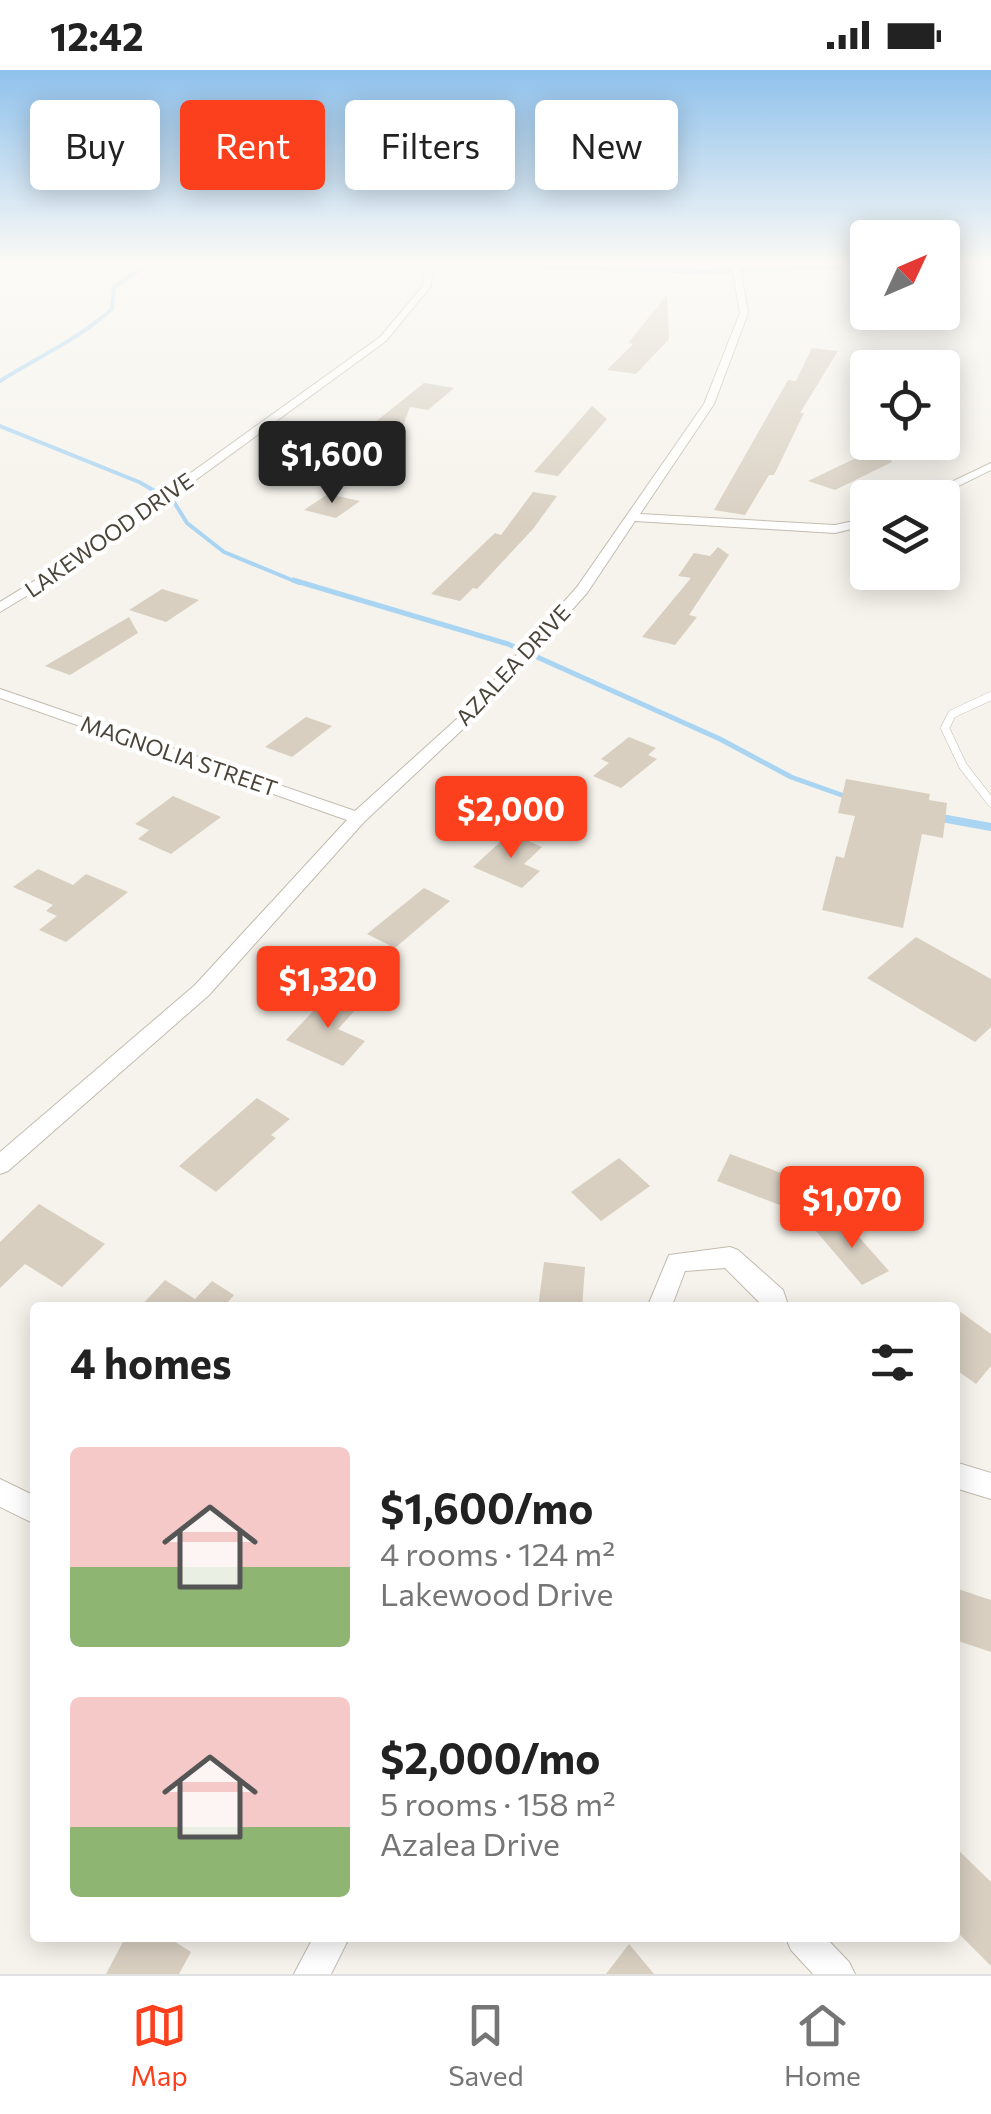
<!DOCTYPE html>
<meta charset="utf-8">
<style>
body{margin:0;font-family:Commissioner,sans-serif;background:#f6f6f6;color:#222;height:100vh;display:flex;flex-direction:column;font-size:38px;white-space:nowrap}
*{box-sizing:border-box;margin:0}
p{font-size:32px;color:#767676}
.icon{flex:none;width:55px;height:55px;fill:none;stroke:currentColor;stroke-width:2;stroke-linecap:round;stroke-linejoin:round}
.map{position:relative;flex:1;overflow:hidden}
.sheet{position:absolute;left:30px;top:1232px;width:930px;height:640px;display:flex;flex-direction:column;background:#fff;border-radius:10px;box-shadow:0 5px 25px #0003}
.sheet>*{flex:none}
.top-card{position:absolute;left:30px;top:30px;width:932px;height:90px;display:flex;gap:20px}
.needle{width:65px;rotate:46deg}
.controls{position:absolute;left:850px;top:150px;display:grid;gap:20px}
.controls a{display:grid;place-items:center;width:110px;height:110px;border-radius:10px;background:#fff;box-shadow:0 5px 25px #0003;font-size:50px}
.price{position:absolute;translate:-50% -85px;padding:0 22px;border-radius:10px;background:#fc3f1d;color:#fff;font-size:32px;line-height:65px;filter:drop-shadow(0 2px 5px #0008)}
.price::after{content:'';position:absolute;left:50%;top:60px;width:30px;height:22px;margin-left:-15px;background:inherit;clip-path:polygon(0 0,100% 0,50% 100%)}
.price.active{background:#222;color:#fff}
ul{padding:0;list-style:none}
li{display:flex;align-items:center;gap:30px;height:250px;padding:0 40px}
li span{display:grid;place-items:center;flex:none;width:280px;height:200px;border-radius:10px;color:#555}
li>.icon{margin-inline-start:auto}
span .icon{width:120px;height:120px;fill:#fffc;stroke-width:1}
li b{font-size:42px}
h2{display:flex;justify-content:space-between;align-items:center;height:120px;padding:0 40px;font-size:42px}
.pill{padding:0 35px;border-radius:10px;background:#fff;box-shadow:0 5px 25px #0003;font-size:35px;line-height:90px}
.pill.active{background:#fc3f1d;color:#fff}
.status{display:flex;justify-content:space-between;align-items:center;height:70px;padding:0 50px;background:#fff;direction:ltr}
.status svg{height:28px;fill:currentColor}
.tabs{display:flex;justify-content:space-around;align-items:center;height:140px;border-top:2px solid #e0e0e0;background:#fff;font-size:28px;color:#767676}
.tabs a{display:grid;justify-items:center;gap:5px}
.tabs .active{color:#fc3f1d}
.map>svg:first-child{display:block}
.lines{fill:none;stroke-linecap:round;stroke-linejoin:round}
.stream-far2{stroke:#a9d4f2;stroke-width:4}
.stream-far1{stroke:#a9d4f2;stroke-width:5}
.stream{stroke:#a9d4f2;stroke-width:8}
.building{fill:#d8cfc1}
.lane-casing{stroke:#c2bbae;stroke-width:9}
.street-casing{stroke:#c2bbae;stroke-width:2}
.lane{stroke:#fff;stroke-width:8}
.street{fill:#fff;fill-rule:evenodd}
.labels{text-anchor:middle;stroke-width:9;stroke-linejoin:round;paint-order:stroke}
.far-street-label{font-size:22px;fill:#4b4439;stroke:#fff}
</style>
<div class="status"><b>12:42</b><svg viewBox="0 0 49 12"><path d="M0 12V9h3v3zM5 12V6h3v6zM10 12V3h3v9zM15 12V0h3v12zM26 1h20v11H26zM47 4h2v5h-2z"/></svg></div>
<div class="map">
<svg width="991" height="1904" viewBox="0 0 991 1904">
<rect width="100%" height="100%" fill="#f6f3ec"/>
<g class="lines">
<g class="stream-far2">
<polyline points="305,190 704,202 868,196"/>
<polyline points="942,196 991,195"/>
<path d="M0 311C40 286 77 270 112 239L114 217 154 190"/>
<polyline points="0,356 139,412 174,432 187,453 224,482 299,513"/>
</g>
<polyline class="stream-far1" points="293,510 508,574 720,669 791,707 850,728"/>
<polyline class="stream" points="936,747 991,757"/>
</g>
<g class="building">
<polygon points="667,225 669,269 636,304 607,300 633,274 628,273"/>
<polygon points="812,278 838,281 800,343 804,343 774,405 769,405 745,445 714,440 788,310 796,311"/>
<polygon points="424,313 454,318 428,340 410,337 398,369 369,368 374,353"/>
<polygon points="592,336 607,349 558,406 534,402"/>
<polygon points="883,375 892,392 835,420 808,411"/>
<polygon points="533,422 557,426 533,459 477,519 473,518 460,531 431,524 495,463 501,465"/>
<polygon points="328,424 360,431 336,448 304,440"/>
<polygon points="718,477 729,485 689,545 697,547 675,575 642,567 691,508 678,506 694,483 710,486"/>
<polygon points="162,519 199,530 166,552 129,540"/>
<polygon points="129,547 138,563 70,605 45,596"/>
<polygon points="306,647 332,656 292,687 265,677"/>
<polygon points="629,667 656,678 648,685 657,689 621,718 593,706 609,693 601,689"/>
<polygon points="846,709 930,724 929,730 947,733 943,768 922,764 903,858 822,840 836,786 844,788 855,746 838,743"/>
<polygon points="173,726 221,747 171,784 138,769 149,760 135,754"/>
<polygon points="510,763 542,777 524,794 540,801 522,818 473,797"/>
<polygon points="38,799 73,815 86,804 128,822 66,872 39,860 57,846 46,841 53,835 13,817"/>
<polygon points="424,818 450,831 395,878 367,864"/>
<polygon points="916,867 991,909 991,957 975,972 867,908"/>
<polygon points="330,923 359,936 338,959 365,971 343,996 286,970"/>
<polygon points="257,1028 290,1049 271,1065 276,1068 216,1122 179,1096"/>
<polygon points="730,1084 792,1107 780,1135 717,1111"/>
<polygon points="619,1088 650,1116 601,1151 571,1122"/>
<polygon points="39,1134 105,1174 62,1217 25,1194 0,1218 0,1172"/>
<polygon points="842,1148 889,1201 862,1215 816,1161"/>
<polygon points="544,1192 585,1197 582,1238 538,1238"/>
<polygon points="165,1210 195,1229 212,1211 234,1225 223,1238 139,1238"/>
<polygon points="955,1238 991,1264 991,1296 976,1314 955,1299"/>
<polygon points="955,1518 991,1530 991,1582 955,1570"/>
<polygon points="955,1777 991,1812 991,1896 955,1860"/>
<polygon points="125,1868 169,1868 191,1882 179,1904 106,1904"/>
<polygon points="629,1874 654,1904 606,1904"/>
</g>
<g class="lines">
<defs>
<polyline id="lane" points="991,626 952,644 945,658 963,696 991,732"/>
<g id="street">
<polygon points="425,190 433,190 431,216 386,271 86,490 0,542 0,532 78,484 380,267 423,216"/>
<polygon points="731,190 739,190 748,243 714,334 640,444 835,455 868,448 868,455 835,463 635,451 587,523 480,643 364,752 209,925 8,1101 0,1104 0,1082 195,915 347,750 0,628 0,619 355,741 470,637 577,517 704,334 740,243"/>
<polygon points="991,393 991,400 934,428 918,428"/>
<polygon points="730,1177 738,1180 783,1220 789,1238 765,1238 725,1198 685,1201 671,1238 647,1238 669,1185"/>
<polygon points="955,1392 991,1403 991,1429 955,1418"/>
<polygon points="0,1409 35,1426 35,1454 0,1437"/>
<polygon points="313,1868 349,1868 331,1904 294,1904"/>
<polygon points="786,1868 826,1868 849,1892 855,1904 813,1904 791,1880"/>
</g>
</defs>
<use href="#lane" class="lane-casing"/>
<use href="#street" class="street-casing"/>
<use href="#lane" class="lane"/>
<use href="#street" class="street"/>
</g>
<linearGradient id="sky" x2="0" y2="1"><stop stop-color="#8fc1ec"/><stop offset="0.42" stop-color="#fbfaf6"/><stop offset="1" stop-color="#fbfaf6" stop-opacity="0"/></linearGradient>
<rect width="991" height="457" fill="url(#sky)"/>
<g class="labels">
<g class="far-street-label">
<text transform="translate(109 465) rotate(-35)" y="8">LAKEWOOD DRIVE</text>
<text transform="translate(513 595) rotate(-47)" y="8">AZALEA DRIVE</text>
<text transform="translate(179 686) rotate(19)" y="8">MAGNOLIA STREET</text>
</g>
</g>
</svg>
<div class="controls">
<a><svg class="needle" viewBox="-14 -14 28 28"><path d="M0-13l5 13h-10z" fill="#e53935"/><path d="M0 13l5-13h-10z" fill="#767676"/></svg></a>
<a><svg class="icon" aria-label="locate" viewBox="0 0 24 24"><circle cx="12" cy="12" r="6"/><path d="M12 2v4M12 18v4M2 12h4M18 12h4"/></svg></a>
<a><svg class="icon" aria-label="layers" viewBox="0 0 24 24"><path d="M12 4l9 5-9 5-9-5zM3 14l9 5 9-5"/></svg></a>
</div>
<b class="price active" style="left:332px;top:436px">$1,600</b>
<b class="price" style="left:511px;top:791px">$2,000</b>
<b class="price" style="left:328px;top:961px">$1,320</b>
<b class="price" style="left:852px;top:1181px">$1,070</b>
<div class="top-card">
<a class="pill">Buy</a>
<a class="pill active">Rent</a>
<a class="pill">Filters</a>
<a class="pill">New</a>
</div>
<section class="sheet">
<h2>4 homes<svg class="icon" aria-label="filters" viewBox="0 0 24 24"><path d="M4 7h16M4 17h16"/><circle cx="9" cy="7" r="2"/><circle cx="15" cy="17" r="2"/></svg></h2>
<ul>
<li><span style="background:linear-gradient(#f6c9c9 60%,#8fb573 0)"><svg class="icon" aria-label="home" viewBox="0 0 24 24"><path d="M3 11l9-7 9 7M6 9v11h12V9"/></svg></span><div><b>$1,600/mo</b><p>4 rooms · 124 m²</p><p>Lakewood Drive</p></div></li>
<li><span style="background:linear-gradient(#f6c9c9 65%,#8fb573 0)"><svg class="icon" aria-label="home" viewBox="0 0 24 24"><path d="M3 11l9-7 9 7M6 9v11h12V9"/></svg></span><div><b>$2,000/mo</b><p>5 rooms · 158 m²</p><p>Azalea Drive</p></div></li>
</ul>
</section>
</div>
<nav class="tabs">
<a class="active"><svg class="icon" aria-label="map" viewBox="0 0 24 24"><path d="M3 6l6-2 6 2 6-2v14l-6 2-6-2-6 2zM9 4v14M15 6v14"/></svg>Map</a>
<a><svg class="icon" aria-label="saved" viewBox="0 0 24 24"><path d="M7 4h10v16l-5-4-5 4z"/></svg>Saved</a>
<a><svg class="icon" aria-label="home" viewBox="0 0 24 24"><path d="M3 11l9-7 9 7M6 9v11h12V9"/></svg>Home</a>
</nav>
